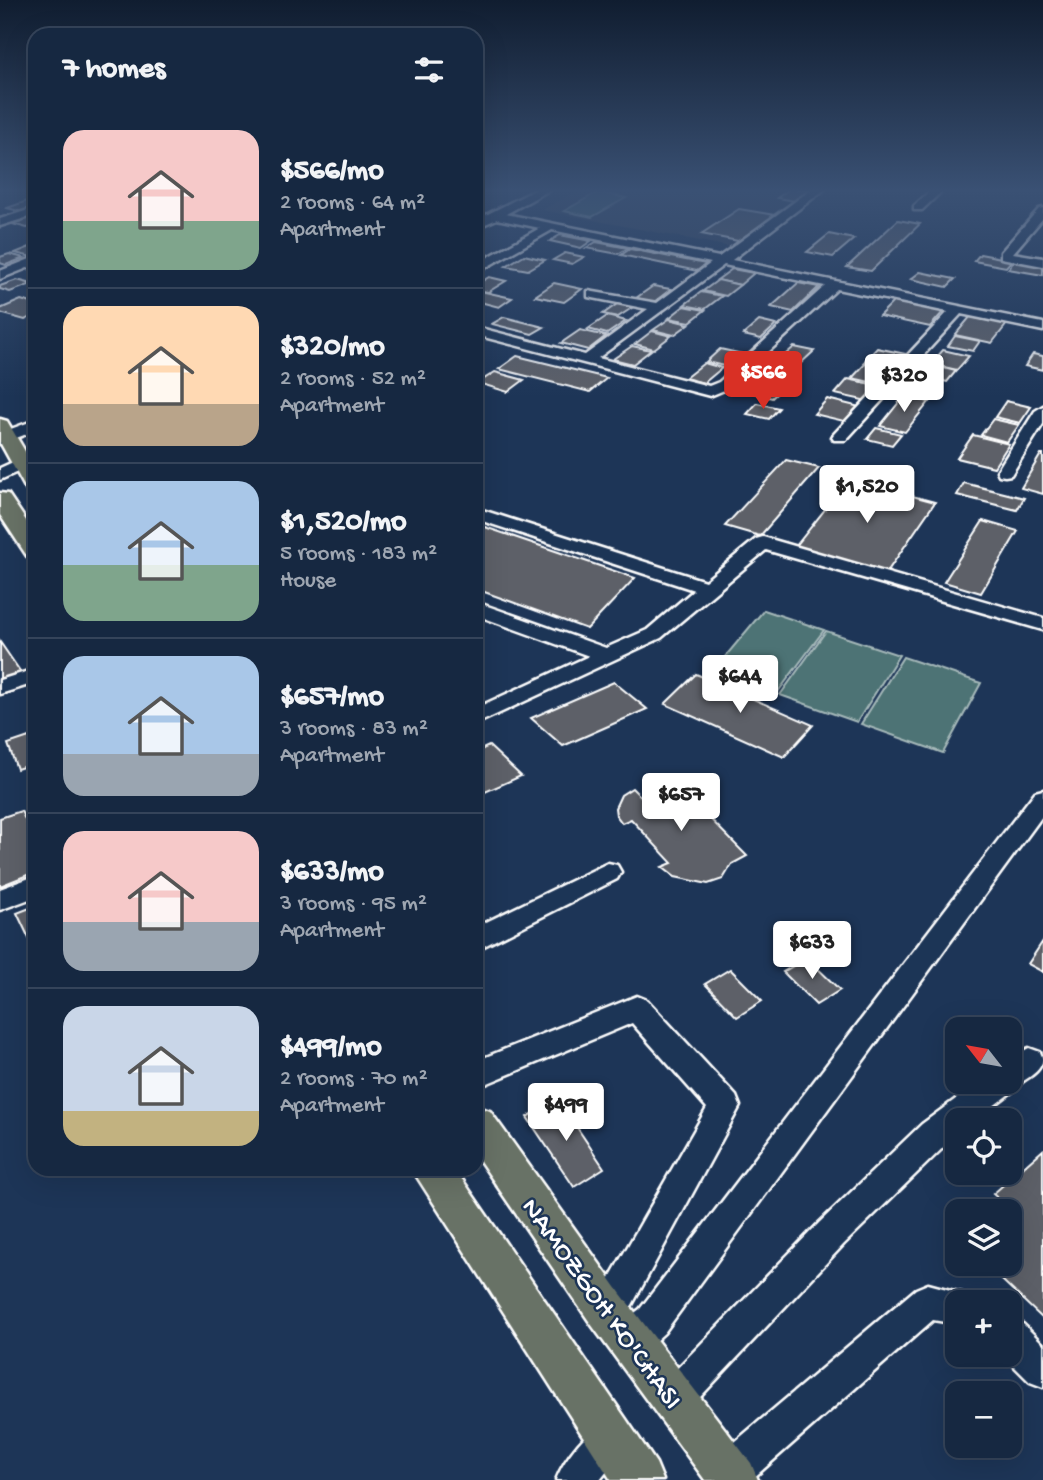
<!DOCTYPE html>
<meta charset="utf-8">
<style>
body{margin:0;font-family:"Gochi Hand",sans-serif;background:#23344c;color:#f1f3f6;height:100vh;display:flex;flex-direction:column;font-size:26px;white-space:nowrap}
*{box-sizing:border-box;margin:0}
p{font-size:23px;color:#9ea6b1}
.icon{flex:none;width:38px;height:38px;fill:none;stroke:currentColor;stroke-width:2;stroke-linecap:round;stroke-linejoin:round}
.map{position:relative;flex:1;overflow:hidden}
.panel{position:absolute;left:28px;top:28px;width:455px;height:1148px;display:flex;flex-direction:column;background:#162841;border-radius:21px;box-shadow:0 7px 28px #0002,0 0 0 2px #35445a}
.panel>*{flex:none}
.needle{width:46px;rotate:301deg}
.controls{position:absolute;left:945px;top:1017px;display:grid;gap:14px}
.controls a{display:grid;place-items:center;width:77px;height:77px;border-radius:14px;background:#162841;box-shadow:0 7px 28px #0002,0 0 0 2px #35445a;font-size:35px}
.price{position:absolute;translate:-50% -60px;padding:0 16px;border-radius:7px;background:#fff;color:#222;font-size:23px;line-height:46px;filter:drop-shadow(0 2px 4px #0008)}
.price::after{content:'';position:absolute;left:50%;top:42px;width:21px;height:16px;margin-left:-10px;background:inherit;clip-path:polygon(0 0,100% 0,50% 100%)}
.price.current{background:#d93025;color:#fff}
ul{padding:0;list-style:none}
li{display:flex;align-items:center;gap:21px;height:175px;padding:0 35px}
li+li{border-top:2px solid #35445a}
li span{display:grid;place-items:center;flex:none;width:196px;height:140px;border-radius:21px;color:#555}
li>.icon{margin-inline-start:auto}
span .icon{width:84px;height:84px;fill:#fffc;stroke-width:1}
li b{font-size:30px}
h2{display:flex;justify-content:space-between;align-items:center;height:84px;padding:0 35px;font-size:30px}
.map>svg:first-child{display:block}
.built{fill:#30425c}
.green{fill:#4e7374;stroke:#a6b9ba;stroke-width:2}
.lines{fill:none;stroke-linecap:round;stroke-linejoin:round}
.canal{fill:#46678c;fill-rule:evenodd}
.building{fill:#5d6168;stroke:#fff;stroke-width:2}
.minor-casing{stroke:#fff;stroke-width:5}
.major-casing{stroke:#fff;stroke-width:5}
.minor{fill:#1d3557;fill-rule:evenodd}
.major{fill:#687266;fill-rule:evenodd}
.labels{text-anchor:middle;stroke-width:5;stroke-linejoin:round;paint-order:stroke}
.near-street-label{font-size:28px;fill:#fff;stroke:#1d3557}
</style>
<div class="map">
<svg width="1043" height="1480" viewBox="0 0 1043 1480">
<rect width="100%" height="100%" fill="#1d3557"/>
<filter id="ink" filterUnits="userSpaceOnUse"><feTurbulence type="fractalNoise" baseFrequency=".0143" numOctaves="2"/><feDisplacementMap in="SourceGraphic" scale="14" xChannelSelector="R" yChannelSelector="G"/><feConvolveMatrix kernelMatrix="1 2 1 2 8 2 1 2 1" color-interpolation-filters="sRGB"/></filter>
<g filter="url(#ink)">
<polygon class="built" points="581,189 809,189 735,248 542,210"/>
<g class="green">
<polygon points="598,192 626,198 592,217 564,211"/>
<polygon points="764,610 824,630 777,693 714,670"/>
<polygon points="826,631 899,655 857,722 780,695"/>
<polygon points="903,657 981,683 943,753 861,724"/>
</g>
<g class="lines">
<polygon class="canal" points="476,189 487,189 476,195"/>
</g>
<g class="building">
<polygon points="789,189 810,189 795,201 777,198"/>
<polygon points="27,201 35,203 35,207 23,212 7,208"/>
<polygon points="739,209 775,215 738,241 701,234"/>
<polygon points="34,217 35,226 27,228 12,224"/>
<polygon points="898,220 920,224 871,271 847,267"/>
<polygon points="829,234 854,239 833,257 807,252"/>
<polygon points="560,235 591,241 581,248 550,241"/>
<polygon points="596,242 628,248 618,254 586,248"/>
<polygon points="35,245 35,256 32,257 15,253"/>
<polygon points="630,249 706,264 697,271 621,255"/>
<polygon points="565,253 584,257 572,264 553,260"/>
<polygon points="9,254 24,258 6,265 0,263 0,257"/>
<polygon points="980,254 1012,260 1006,267 974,261"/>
<polygon points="524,255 545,260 528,270 506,266"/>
<polygon points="1015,260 1043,265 1043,275 1008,269"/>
<polygon points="732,269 754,273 740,285 717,280"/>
<polygon points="920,272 955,279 947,287 911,279"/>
<polygon points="489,277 506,281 488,292 476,290 476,285"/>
<polygon points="17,280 32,284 10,292 0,289 0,286"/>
<polygon points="718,280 740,285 726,296 703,291"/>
<polygon points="554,283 582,289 564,302 535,296"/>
<polygon points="798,283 819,287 793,312 771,307"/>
<polygon points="653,286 671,289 654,302 636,298"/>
<polygon points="476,290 512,298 499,307 476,301"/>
<polygon points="701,292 722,296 705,309 684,305"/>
<polygon points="21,300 35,304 35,315 25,320 0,313 0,309"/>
<polygon points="894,301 944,311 930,327 879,316"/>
<polygon points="620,302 635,306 618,317 603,314"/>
<polygon points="684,306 705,310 690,322 669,318"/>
<polygon points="607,316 626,321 607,334 588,329"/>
<polygon points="504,317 544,327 532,334 492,324"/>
<polygon points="970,317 1007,324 992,343 955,335"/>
<polygon points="669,319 689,324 674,335 653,330"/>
<polygon points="759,321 776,325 761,339 743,335"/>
<polygon points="580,330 606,336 588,350 561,343"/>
<polygon points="652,331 671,336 654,349 635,344"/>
<polygon points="955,336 980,341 973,351 948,346"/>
<polygon points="632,346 651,350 633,364 613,359"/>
<polygon points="794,347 814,351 799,365 779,360"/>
<polygon points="877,348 905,354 893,369 864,362"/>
<polygon points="720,349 743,354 729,367 706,362"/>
<polygon points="943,350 969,356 957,370 931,364"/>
<polygon points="1033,354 1043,356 1043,370 1025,366"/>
<polygon points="517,356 607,378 590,392 499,369"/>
<polygon points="773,362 799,368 787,380 761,374"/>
<polygon points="704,363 722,368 704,383 685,378"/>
<polygon points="865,364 891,370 879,384 852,378"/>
<polygon points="931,365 956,371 947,382 922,376"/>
<polygon points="495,372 524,380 508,392 478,383"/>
<polygon points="755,375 788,383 772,398 739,389"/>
<polygon points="848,379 880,386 867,401 835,394"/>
<polygon points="918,381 942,387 930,402 905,396"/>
<polygon points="904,396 929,402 905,432 880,426"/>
<polygon points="827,399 860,407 848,422 814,414"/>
<polygon points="1006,401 1031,407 1020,423 995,417"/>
<polygon points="757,403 779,408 769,419 747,414"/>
<polygon points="993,419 1019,425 1007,442 981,435"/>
<polygon points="876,428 901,434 892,445 867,439"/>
<polygon points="973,435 1009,444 994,467 957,458"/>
<polygon points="1041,454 1043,454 1043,494 1021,488"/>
<polygon points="786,460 819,468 760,536 725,526"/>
<polygon points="849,479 935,502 887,572 796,546"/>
<polygon points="964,483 1024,498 1017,510 957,495"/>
<polygon points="983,521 1018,531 981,593 944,582"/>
<polygon points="476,524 635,578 587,629 476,589"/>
<polygon points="0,642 22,674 0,682"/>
<polygon points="696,674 813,725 784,757 665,704"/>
<polygon points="614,682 647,709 563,746 531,718"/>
<polygon points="35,735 35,763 17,769 8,744"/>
<polygon points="489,746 521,776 476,796 476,752"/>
<polygon points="672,780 747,856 732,864 723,879 708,884 675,877 662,867 672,863 631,819 622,823 616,815 615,808 621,795 632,788 640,796"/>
<polygon points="21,811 35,840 35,872 0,886 0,818"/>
<polygon points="35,906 35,951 17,913"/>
<polygon points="1043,941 1043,972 1028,964"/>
<polygon points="807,958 840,990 816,1005 783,972"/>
<polygon points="730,969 762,1001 737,1017 705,984"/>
<polygon points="558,1099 604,1168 574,1187 527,1117"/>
<polygon points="1043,1150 1043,1319 985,1264 1010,1264 1010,1211 988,1211 1000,1200 993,1194"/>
</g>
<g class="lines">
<defs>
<g id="minor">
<path d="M537 189H551L506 214 719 257 812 189H825L732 260 1043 323V331L961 314 846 440H834L832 437 834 434 948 312 837 289 729 388 710 396 476 335V327L585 355 648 309 588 297V291L657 303 711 263 552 230 476 273V264L540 228 497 219 476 228V220ZM724 265 825 286 719 382 709 386 598 358Z"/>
<polygon points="932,189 944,189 922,210 914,210 914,206"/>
<polygon points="35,208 35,215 0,226 0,219"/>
<polygon points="1043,208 1043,218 1013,253 1043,258 1043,266 1001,258 1001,252 1039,209"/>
<polygon points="35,257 35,265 0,279 0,271"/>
<polygon points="1043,406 1043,424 1011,475 1005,476 999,475 997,471 1035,411"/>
<polygon points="35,420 35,431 0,444 0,433"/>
<polygon points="35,452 35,464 0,480 0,468"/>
<polygon points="476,508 705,581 756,539 763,537 1043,618 1043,630 766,550 661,638 476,724 476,708 589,656 476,615 476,602 606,648 647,630 694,590 476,519"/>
<polygon points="35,669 35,683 0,694 0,680"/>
<polygon points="1043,790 1043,815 664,1333 643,1352 630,1357 617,1352 612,1339 617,1326 640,1309 1035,792"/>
<polygon points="608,863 617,865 621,872 617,879 476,950 476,927"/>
<polygon points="35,876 35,897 0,910 0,889"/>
<polygon points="637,996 647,1000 736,1096 740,1106 632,1305 618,1321 606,1327 594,1321 588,1309 594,1297 608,1281 707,1108 632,1023 476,1088 476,1061"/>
<path d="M1029 1048 1040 1052 1043 1059C1039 1077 1021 1078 1013 1091L975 1120H957V1134L844 1244 687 1411 674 1417 661 1411 655 1398 661 1385 820 1222 922 1124 979 1082H1010V1058Z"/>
<polygon points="928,1284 969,1295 972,1302 957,1302 957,1324 933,1320 751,1480 711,1480 708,1471 713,1457 723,1452 916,1289"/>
<polygon points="1010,1319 1023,1324 1043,1344 1043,1387 1030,1382 1002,1354 1010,1354"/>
<path d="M611 1418 624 1424 630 1437 624 1450 600 1480H556C565 1457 588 1428 611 1418Z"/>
</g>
<g id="major">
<polygon points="0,419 7,421 35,468 35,492 27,491 0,442"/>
<polygon points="0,493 8,494 35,534 35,558 27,556 0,515"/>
<polygon points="476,1106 490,1111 621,1294 751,1463 758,1480 705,1480 591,1324 476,1155"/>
<polygon points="412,1169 455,1169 656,1463 663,1480 611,1480"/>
</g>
</defs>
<use href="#minor" class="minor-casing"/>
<use href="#major" class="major-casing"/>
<use href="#minor" class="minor"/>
<use href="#major" class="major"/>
</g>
</g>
<linearGradient id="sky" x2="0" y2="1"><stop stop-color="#101d30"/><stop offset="0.48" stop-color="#3a5174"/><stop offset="1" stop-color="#3a5174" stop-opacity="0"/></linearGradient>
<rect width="1043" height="397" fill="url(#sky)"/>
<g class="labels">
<g class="near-street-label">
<text transform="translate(604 1302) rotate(54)" y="10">NAMOZGOH KO'CHASI</text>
</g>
</g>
</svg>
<div class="controls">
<a><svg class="needle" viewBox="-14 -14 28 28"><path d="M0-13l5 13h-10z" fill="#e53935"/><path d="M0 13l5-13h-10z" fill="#9ea6b1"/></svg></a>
<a><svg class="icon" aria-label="locate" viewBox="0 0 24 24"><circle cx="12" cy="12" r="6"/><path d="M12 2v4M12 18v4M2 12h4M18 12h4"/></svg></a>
<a><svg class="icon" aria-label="layers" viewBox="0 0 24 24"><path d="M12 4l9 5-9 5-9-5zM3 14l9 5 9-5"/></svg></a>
<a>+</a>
<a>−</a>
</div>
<b class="price current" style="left:763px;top:411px">$566</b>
<b class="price" style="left:904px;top:414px">$320</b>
<b class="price" style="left:867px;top:525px">$1,520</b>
<b class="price" style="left:740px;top:715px">$644</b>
<b class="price" style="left:681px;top:833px">$657</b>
<b class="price" style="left:812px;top:981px">$633</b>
<b class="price" style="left:566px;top:1143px">$499</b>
<section class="panel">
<h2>7 homes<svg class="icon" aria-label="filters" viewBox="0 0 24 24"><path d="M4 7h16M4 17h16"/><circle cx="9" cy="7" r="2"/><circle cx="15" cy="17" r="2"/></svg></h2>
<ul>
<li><span style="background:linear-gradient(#f6c9c9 65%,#7fa58c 0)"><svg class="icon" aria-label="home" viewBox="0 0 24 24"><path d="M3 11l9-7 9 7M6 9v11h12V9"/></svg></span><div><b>$566/mo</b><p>2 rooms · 64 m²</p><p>Apartment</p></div></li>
<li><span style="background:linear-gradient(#ffd9b3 70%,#b9a48a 0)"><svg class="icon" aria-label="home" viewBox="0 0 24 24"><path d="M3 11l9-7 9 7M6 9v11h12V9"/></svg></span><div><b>$320/mo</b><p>2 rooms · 52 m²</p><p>Apartment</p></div></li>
<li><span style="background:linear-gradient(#a9c7e8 60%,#7fa58c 0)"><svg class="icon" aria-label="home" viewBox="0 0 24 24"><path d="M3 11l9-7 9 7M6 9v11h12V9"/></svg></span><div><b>$1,520/mo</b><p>5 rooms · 183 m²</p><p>House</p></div></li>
<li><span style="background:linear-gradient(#a9c7e8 70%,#9aa5b1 0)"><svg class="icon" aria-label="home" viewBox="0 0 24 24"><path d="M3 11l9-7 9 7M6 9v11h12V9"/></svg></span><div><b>$657/mo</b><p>3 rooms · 83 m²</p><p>Apartment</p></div></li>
<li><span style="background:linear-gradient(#f6c9c9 65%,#9aa5b1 0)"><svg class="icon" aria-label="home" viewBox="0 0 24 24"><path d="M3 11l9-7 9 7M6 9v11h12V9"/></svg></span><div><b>$633/mo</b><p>3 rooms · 95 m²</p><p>Apartment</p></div></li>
<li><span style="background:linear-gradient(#c9d6e8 75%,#c2b280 0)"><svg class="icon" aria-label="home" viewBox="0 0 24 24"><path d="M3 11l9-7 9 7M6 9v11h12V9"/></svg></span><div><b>$499/mo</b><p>2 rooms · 70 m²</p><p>Apartment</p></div></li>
</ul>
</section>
</div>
